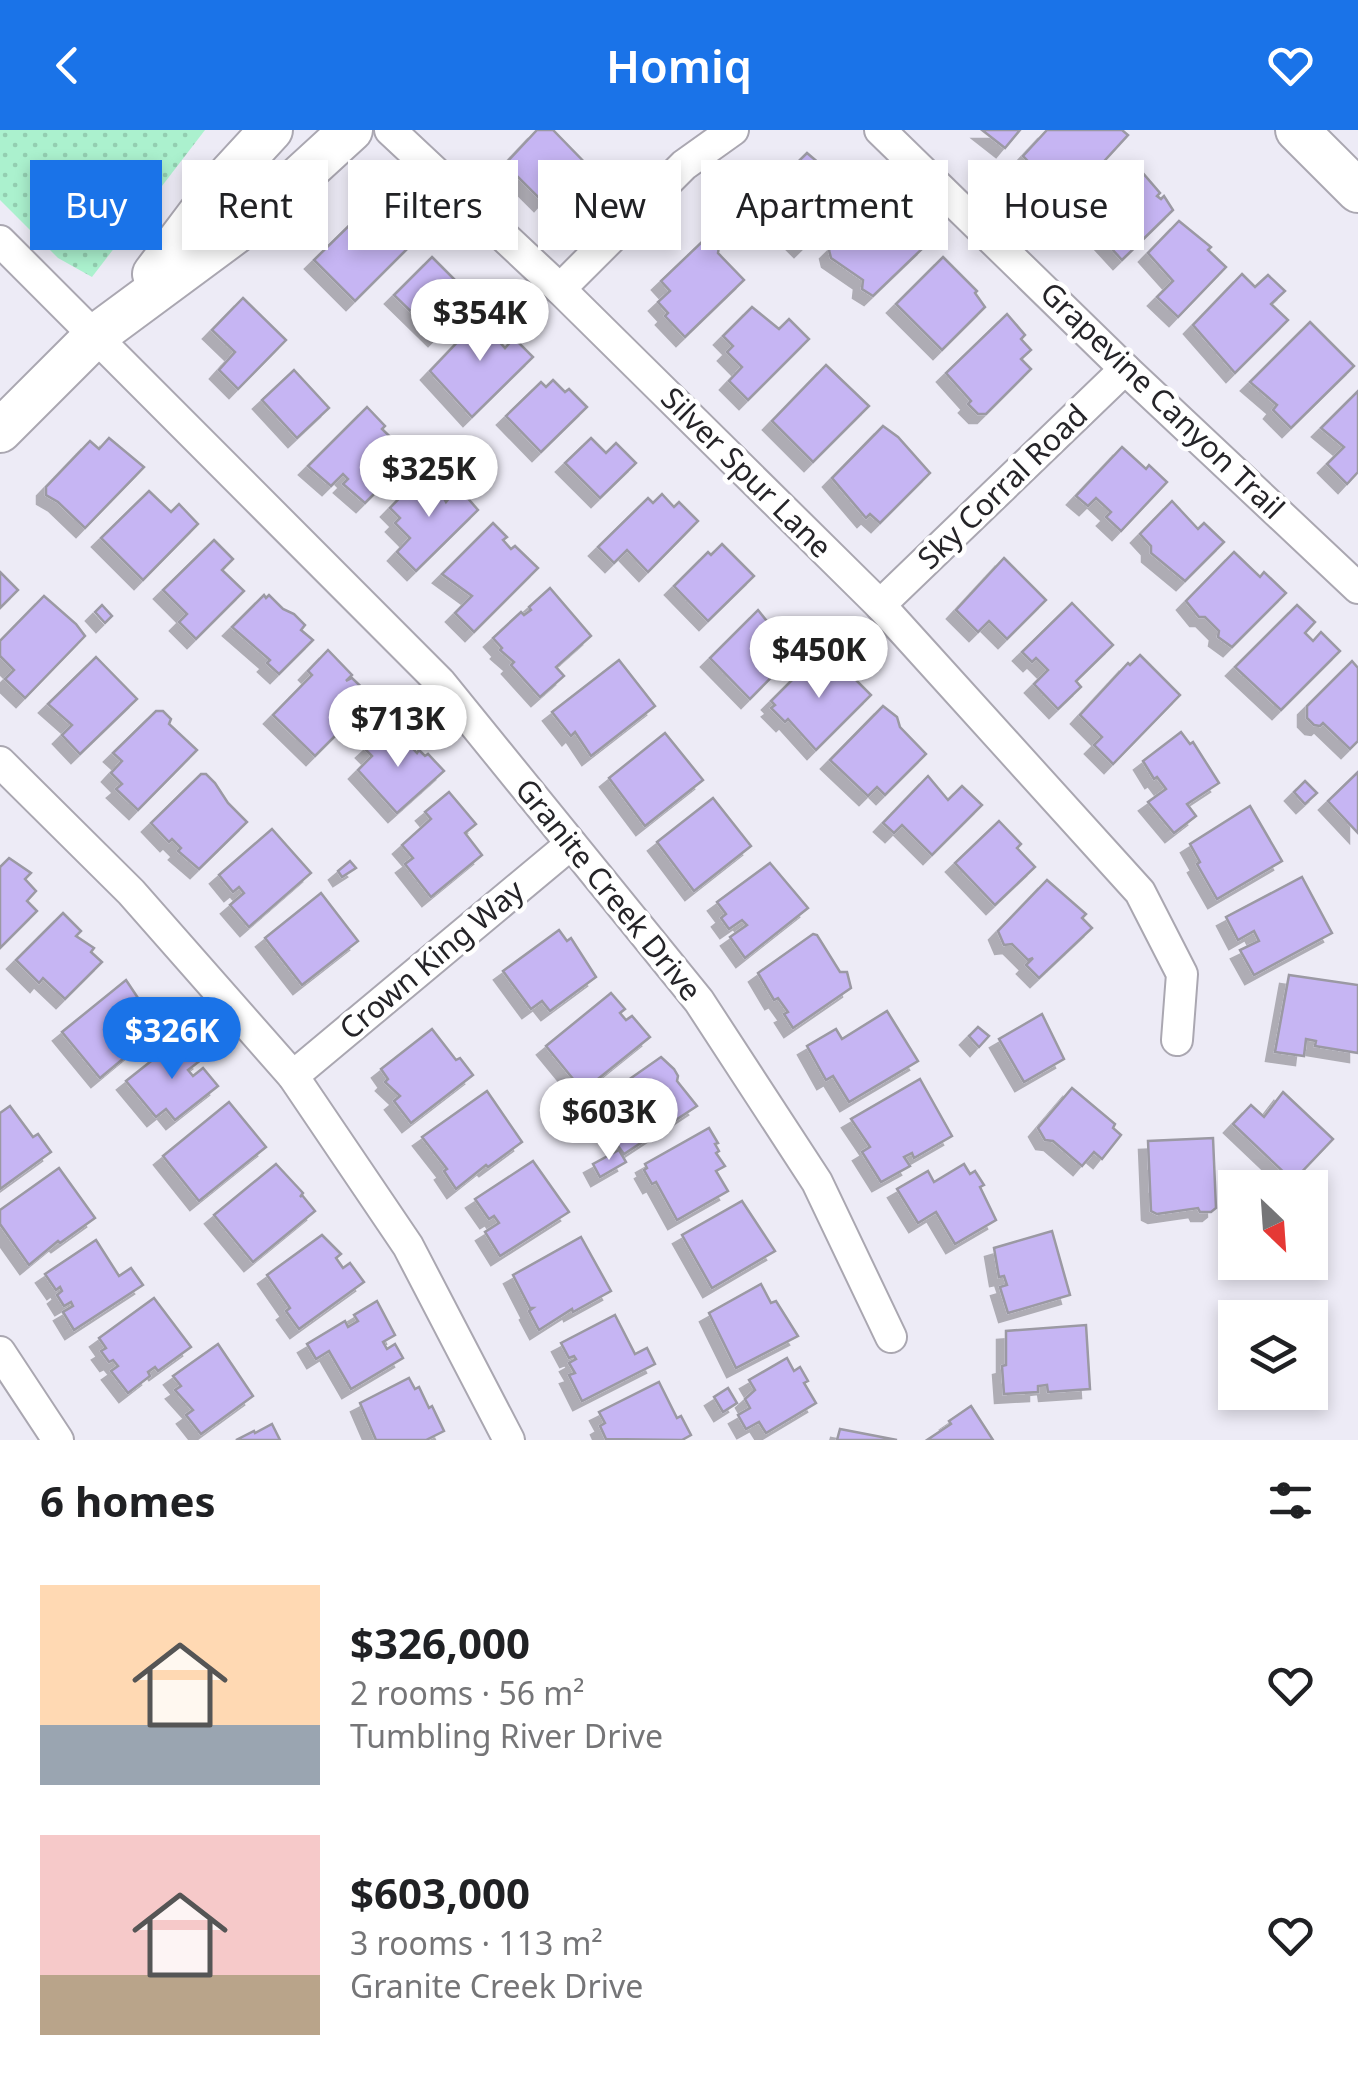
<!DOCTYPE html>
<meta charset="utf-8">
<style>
body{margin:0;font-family:"Noto Sans",sans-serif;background:#f2f2f2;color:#202124;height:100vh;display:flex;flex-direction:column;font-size:38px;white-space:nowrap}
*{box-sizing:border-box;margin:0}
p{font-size:32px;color:#757577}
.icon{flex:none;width:55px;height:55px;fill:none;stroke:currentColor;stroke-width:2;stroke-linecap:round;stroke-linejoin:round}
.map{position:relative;height:1310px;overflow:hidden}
.details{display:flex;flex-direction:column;background:#fff;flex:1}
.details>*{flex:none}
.top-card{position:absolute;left:30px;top:30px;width:1300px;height:90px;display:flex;gap:20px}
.needle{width:65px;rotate:155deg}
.buttons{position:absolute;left:1218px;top:1040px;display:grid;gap:20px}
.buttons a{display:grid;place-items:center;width:110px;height:110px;border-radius:0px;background:#fff;box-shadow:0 5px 15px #0003;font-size:50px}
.price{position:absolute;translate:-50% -85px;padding:0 22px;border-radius:35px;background:#fff;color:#222;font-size:32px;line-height:65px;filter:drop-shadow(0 2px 5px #0008)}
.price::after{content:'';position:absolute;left:50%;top:60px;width:30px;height:22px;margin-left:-15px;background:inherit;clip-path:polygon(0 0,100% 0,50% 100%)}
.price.selected{background:#1a73e8;color:#fff}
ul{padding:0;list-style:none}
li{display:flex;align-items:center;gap:30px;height:250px;padding:0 40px}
li span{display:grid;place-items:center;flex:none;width:280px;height:200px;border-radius:0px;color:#555}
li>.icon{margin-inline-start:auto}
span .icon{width:120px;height:120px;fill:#fffc;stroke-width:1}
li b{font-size:42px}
h2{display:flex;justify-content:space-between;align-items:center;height:120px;padding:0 40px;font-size:42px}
.tag{padding:0 35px;border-radius:0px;background:#fff;box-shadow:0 5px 15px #0003;font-size:35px;line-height:90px}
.tag.selected{background:#1a73e8;color:#fff}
header{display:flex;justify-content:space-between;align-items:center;height:130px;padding:0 40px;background:#1a73e8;color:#fff;font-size:45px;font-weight:600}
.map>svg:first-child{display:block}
.park{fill:url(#park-dots)}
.building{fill:#c6b5f3;stroke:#9b99a3;stroke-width:2.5;filter:url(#shadow)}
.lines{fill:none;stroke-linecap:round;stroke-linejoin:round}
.street-casing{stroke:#aaa7b1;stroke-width:34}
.secondary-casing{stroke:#aaa7b1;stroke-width:46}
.street{stroke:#fff;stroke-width:30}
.secondary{stroke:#fff;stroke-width:42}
.labels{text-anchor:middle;stroke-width:9;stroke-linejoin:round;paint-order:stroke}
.street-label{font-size:30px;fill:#252428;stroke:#fff}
</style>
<header><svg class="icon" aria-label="back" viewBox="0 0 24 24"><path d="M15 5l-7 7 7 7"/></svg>Homiq<svg class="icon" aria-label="heart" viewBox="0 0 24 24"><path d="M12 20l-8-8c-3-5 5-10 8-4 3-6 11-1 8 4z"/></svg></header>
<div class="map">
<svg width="1358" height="1310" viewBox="0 0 1358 1310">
<defs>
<pattern id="park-dots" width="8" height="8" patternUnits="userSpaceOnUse" patternTransform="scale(2.5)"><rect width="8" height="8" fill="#abf1ce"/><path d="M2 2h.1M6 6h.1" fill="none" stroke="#93ceb1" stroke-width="1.8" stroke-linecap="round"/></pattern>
<filter id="shadow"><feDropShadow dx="-9" dy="9" stdDeviation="0" flood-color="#0004"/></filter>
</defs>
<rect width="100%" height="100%" fill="#edebf6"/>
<polygon class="park" points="0,0 205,0 92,147 58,128 0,70"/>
<g class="building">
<polygon points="537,0 553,0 591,39 573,57 566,49 561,53 565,58 555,67 551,63 543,72 505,34"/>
<polygon points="982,0 1020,0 1005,18"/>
<polygon points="1047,0 1122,0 1128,5 1064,75 1043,55 1047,51 1023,26"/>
<polygon points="807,23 827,40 821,47 827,54 841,41 861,61 803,118 782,97 786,93 761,68"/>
<polygon points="1128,34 1131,37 1135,34 1160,63 1157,66 1161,69 1164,66 1173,80 1122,130 1078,82"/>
<polygon points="877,73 925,116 873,166 862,159 863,150 831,128 829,120"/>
<polygon points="366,79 386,99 395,89 416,110 355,171 314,130"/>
<polygon points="1179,91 1211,117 1208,120 1226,137 1178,187 1157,167 1173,151 1148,123"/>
<polygon points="712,109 719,116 718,123 744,150 685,207 665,186 668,183 658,172 670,161 661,151 704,110"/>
<polygon points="432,127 474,169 437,207 394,165"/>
<polygon points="943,127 977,161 975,163 985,177 942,220 896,174"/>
<polygon points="1242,144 1255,157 1268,145 1285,161 1271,174 1288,190 1235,243 1193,195"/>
<polygon points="243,168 286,210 238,259 219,240 235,222 212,200"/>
<polygon points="752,177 779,199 789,189 809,209 748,270 729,251 742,237 727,222 733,216 723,206"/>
<polygon points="488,180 508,200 498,210 505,218 514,208 533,227 472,287 430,241"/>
<polygon points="1007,184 1025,205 1021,209 1031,220 1021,229 1031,239 986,284 978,284 968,274 971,271 946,243"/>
<polygon points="1310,192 1354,236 1291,298 1273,280 1277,275 1250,252"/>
<polygon points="826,235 869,276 813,332 772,291"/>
<polygon points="294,240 329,278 297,308 262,270"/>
<polygon points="553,250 565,262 569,259 587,277 541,322 506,286 541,252 546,257"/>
<polygon points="1358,261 1358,342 1347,354 1327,334 1344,317 1321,298"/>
<polygon points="367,277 385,296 382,299 411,327 365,373 343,354 348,349 343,344 331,356 308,336"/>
<polygon points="883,296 898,307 930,343 880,393 870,384 866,388 832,348"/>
<polygon points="109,308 144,337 85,398 58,372 46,365 46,357 90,311 99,319"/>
<polygon points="591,308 606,323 616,313 636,333 600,368 565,333"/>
<polygon points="1122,317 1146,339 1149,335 1167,352 1121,401 1106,387 1111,382 1096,368 1088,376 1076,366"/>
<polygon points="421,346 441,363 446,372 458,357 478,380 416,441 397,422 410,408 395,393 400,388 390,378"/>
<polygon points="149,361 171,382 179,374 198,394 143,450 101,408"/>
<polygon points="662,364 674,377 679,372 698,391 648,442 627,420 614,433 598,417 648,368 653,373"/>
<polygon points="1172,371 1198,399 1204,393 1224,412 1185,451 1151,423 1151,416 1140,404"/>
<polygon points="493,393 507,407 503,410 511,419 515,416 538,438 474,502 455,483 472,466 442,444"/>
<polygon points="214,410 233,429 222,440 244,461 196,509 179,492 187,484 163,460"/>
<polygon points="722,414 754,446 708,491 674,456 708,422 711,425"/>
<polygon points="1234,422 1260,447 1264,442 1286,463 1232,517 1218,507 1219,501 1205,487 1199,487 1186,471"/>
<polygon points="1004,428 1046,470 1007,509 989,491 978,502 956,480"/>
<polygon points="0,442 18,460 0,478"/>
<polygon points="550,458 591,506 556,537 564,546 540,567 511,535 514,532 500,520 502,518 493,508 521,482 524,485 531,480 529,477"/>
<polygon points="264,465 266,468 269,465 283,479 294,484 305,495 301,500 313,510 279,544 267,533 270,530 232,497"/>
<polygon points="44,466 76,494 85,506 25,568 5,549 14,540 0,526 0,511"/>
<polygon points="1072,473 1113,515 1076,551 1081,557 1058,579 1034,554 1048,540 1036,528 1032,532 1022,522"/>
<polygon points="102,475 112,486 105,493 95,482"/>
<polygon points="1297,475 1315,492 1305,503 1313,511 1321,502 1340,521 1281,580 1235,537"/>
<polygon points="758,480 778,505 794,488 812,506 750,569 710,528"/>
<polygon points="328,520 352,545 346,551 352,548 373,568 315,626 273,585 312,545 308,541"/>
<polygon points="819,523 845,549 850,544 871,565 816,620 788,589 785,592 771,578 775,575 771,571"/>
<polygon points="1140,525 1180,565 1113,634 1094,615 1102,607 1080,585 1128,533 1130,535"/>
<polygon points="96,527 137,569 80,624 62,605 72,595 48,574"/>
<polygon points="619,530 655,576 591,626 575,602 571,606 552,582"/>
<polygon points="1352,531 1358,538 1358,611 1350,619 1323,593 1320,596 1314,595 1307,588 1307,576"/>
<polygon points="883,576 897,587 900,597 926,624 885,665 877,657 868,666 830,630"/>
<polygon points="156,581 163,581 171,589 169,594 197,620 138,680 116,659 122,654 111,643 122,631 113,623"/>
<polygon points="387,599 394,606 398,603 417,623 419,620 425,626 428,624 444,641 397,683 358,640 372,626 365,619"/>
<polygon points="1181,602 1190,614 1193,612 1219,653 1187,674 1196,686 1174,703 1148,672 1166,659 1157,647 1154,649 1143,631"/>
<polygon points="665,603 703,650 645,696 609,648"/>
<polygon points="1358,642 1358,703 1328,671"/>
<polygon points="201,644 206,644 215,653 228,673 247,692 199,739 178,721 181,718 172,709 169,712 151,693"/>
<polygon points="928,646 948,670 962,656 982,675 932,725 902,695 894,703 883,693"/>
<polygon points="1305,651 1317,663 1305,674 1294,662"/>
<polygon points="449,662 476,694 465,703 482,725 431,767 405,734 413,728 402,715 431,689 425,682"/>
<polygon points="713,668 751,716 694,761 657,712"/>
<polygon points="1250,676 1282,731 1217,769 1197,734 1200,732 1190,714"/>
<polygon points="999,691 1021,714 1017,718 1035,737 995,775 955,733"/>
<polygon points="272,699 311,743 249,797 230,775 244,763 239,757 233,762 219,745"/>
<polygon points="9,728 31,743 25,749 36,761 27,771 37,781 0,818 0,737"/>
<polygon points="350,731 356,738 342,747 338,741"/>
<polygon points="770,733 808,778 745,828 730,807 747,795 742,790 729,799 721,788 726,784 717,772"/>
<polygon points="1302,747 1332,803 1254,845 1240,820 1259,811 1254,801 1238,810 1226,787"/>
<polygon points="1047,750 1086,784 1082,788 1092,798 1039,848 1026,835 1033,828 1028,830 1012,814 1004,815 998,801"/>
<polygon points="321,763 358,811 302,855 265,808"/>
<polygon points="63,783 81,801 76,806 94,818 91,822 102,832 65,869 43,848 39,853 16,830"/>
<polygon points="559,800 567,811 571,808 596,847 550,881 542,871 531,879 503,841"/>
<polygon points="813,804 817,805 840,842 847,842 851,858 793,898 784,884 788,882 778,868 774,870 758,843"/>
<polygon points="1289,845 1358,855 1358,923 1315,916 1316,911 1306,909 1304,926 1275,922"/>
<polygon points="126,850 142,874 147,871 166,893 100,948 62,902"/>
<polygon points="611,863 625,879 620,883 626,890 632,886 650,907 583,961 546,916"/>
<polygon points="887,881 918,931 849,972 833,946 826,950 807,916 836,899 842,909"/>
<polygon points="1042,884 1064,929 1024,952 999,909"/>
<polygon points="978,897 989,906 979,917 969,906"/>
<polygon points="432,899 456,930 460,928 473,945 411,993 394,971 400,966 385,952 388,949 381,939"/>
<polygon points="179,909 201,930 188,940 193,946 203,938 218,956 175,990 166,979 156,987 126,951"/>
<polygon points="661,927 674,939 678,946 677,951 697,976 624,1024 607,1001 618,993 601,969"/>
<polygon points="920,949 952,1006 914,1028 912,1023 904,1027 910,1036 881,1052 862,1022 870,1017 851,989"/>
<polygon points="1072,958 1115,994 1113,998 1121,1005 1102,1029 1094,1022 1082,1036 1053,1011 1045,1010 1038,998"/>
<polygon points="487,961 522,1012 488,1037 486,1035 456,1059 444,1041 447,1039 422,1007"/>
<polygon points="1283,962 1333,1009 1293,1051 1233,994 1251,975 1264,987"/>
<polygon points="229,972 266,1017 199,1071 163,1026"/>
<polygon points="10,976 33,1007 38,1004 51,1022 0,1059 0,983"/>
<polygon points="709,998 718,1013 715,1014 719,1021 716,1023 725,1036 716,1041 728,1061 677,1090 656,1052 652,1054 644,1040 647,1038 645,1034"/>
<polygon points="1213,1008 1216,1078 1211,1082 1200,1082 1198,1078 1157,1084 1151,1081 1148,1011"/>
<polygon points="619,1020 626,1032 600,1047 593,1034"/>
<polygon points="533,1031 569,1082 500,1126 485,1102 499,1093 494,1086 489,1089 475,1069"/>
<polygon points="276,1034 303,1063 300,1067 302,1065 315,1081 253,1132 214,1085"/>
<polygon points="964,1034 970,1044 975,1041 984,1055 980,1057 996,1090 955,1114 936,1082 918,1093 897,1059 928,1041 934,1052"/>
<polygon points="59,1038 95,1088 60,1113 58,1111 29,1135 0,1094 0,1080"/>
<polygon points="742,1071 775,1121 712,1158 682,1105"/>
<polygon points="1052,1101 1070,1165 1008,1183 1000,1157 1007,1155 1004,1146 999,1147 994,1118"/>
<polygon points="322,1105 341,1124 336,1128 343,1138 350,1133 364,1152 299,1199 286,1181 290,1178 267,1145"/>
<polygon points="581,1107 611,1161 573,1182 572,1179 539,1200 529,1181 533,1178 530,1178 513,1145"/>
<polygon points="96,1110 119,1146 131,1138 143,1155 74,1200 63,1182 73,1176 71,1172 64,1176 57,1165 62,1161 60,1157 56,1160 45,1144"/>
<polygon points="761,1154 771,1173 776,1171 798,1206 736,1238 709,1183"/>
<polygon points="154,1168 191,1217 158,1241 155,1237 148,1242 150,1246 128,1263 111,1241 118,1236 113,1230 109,1232 101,1221 106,1218 99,1208"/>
<polygon points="377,1171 395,1205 383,1212 387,1219 395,1214 403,1228 351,1259 329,1221 316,1229 307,1214 345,1191 348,1197 358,1191 354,1185"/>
<polygon points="615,1185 635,1224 647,1218 655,1234 582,1271 569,1245 575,1243 569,1233 576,1229 574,1226 569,1228 561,1213"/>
<polygon points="1086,1195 1090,1259 1048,1262 1047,1255 1038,1256 1038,1262 1004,1264 1002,1236 1006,1235 1006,1201"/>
<polygon points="218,1214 253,1266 201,1304 186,1285 193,1280 175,1260 181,1256 173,1246"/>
<polygon points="787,1228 794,1241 800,1237 808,1251 804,1253 816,1273 766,1303 759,1292 746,1299 738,1285 750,1278 745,1269 755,1260 749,1250"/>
<polygon points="409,1248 415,1259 419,1257 429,1278 432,1276 444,1301 426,1310 376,1310 360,1273"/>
<polygon points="659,1252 677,1288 681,1286 691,1305 682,1310 606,1309 600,1296 605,1293 599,1282"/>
<polygon points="728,1258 737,1273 723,1282 714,1267"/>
<polygon points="971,1276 993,1310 927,1310 951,1294 949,1291"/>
<polygon points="272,1294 280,1310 236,1310 254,1301 255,1303"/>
<polygon points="840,1299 897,1310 837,1310"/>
</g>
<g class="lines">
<defs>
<g id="street">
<polyline points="390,0 560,159 880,475 1140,762 1182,844 1177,910"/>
<polyline points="880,0 1125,239 1358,458"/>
<polyline points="0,111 440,552 699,871 817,1052 891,1207"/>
<polyline points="560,159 684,35 733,0"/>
<polyline points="880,475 1125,239"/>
<polyline points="0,632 131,762 293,946 408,1116 509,1310"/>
<polyline points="293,946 571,714"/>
<polyline points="0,1222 58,1310"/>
</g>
<g id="secondary">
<polyline points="1297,0 1358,61"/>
<polyline points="154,144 224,51 271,0"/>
<polyline points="0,301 95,206 256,87 351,0"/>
</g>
</defs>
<use href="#street" class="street-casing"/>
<use href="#secondary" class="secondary-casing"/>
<use href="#street" class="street"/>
<use href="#secondary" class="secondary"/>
</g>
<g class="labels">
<g class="street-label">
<text transform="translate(1162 271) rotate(44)" y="10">Grapevine Canyon Trail</text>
<text transform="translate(746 343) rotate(45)" y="10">Silver Spur Lane</text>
<text transform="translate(1003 357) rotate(-44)" y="10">Sky Corral Road</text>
<text transform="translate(608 760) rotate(51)" y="10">Granite Creek Drive</text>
<text transform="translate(432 830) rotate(-40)" y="10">Crown King Way</text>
</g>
</g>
</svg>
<div class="buttons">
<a><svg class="needle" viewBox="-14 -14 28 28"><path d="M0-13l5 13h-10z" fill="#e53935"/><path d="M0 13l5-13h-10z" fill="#757577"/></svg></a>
<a><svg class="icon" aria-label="layers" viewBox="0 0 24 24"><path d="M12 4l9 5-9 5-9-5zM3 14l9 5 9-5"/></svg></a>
</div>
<b class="price" style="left:480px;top:234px">$354K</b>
<b class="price" style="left:429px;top:390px">$325K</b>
<b class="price" style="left:819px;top:571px">$450K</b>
<b class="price" style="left:398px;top:640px">$713K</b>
<b class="price selected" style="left:172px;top:952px">$326K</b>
<b class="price" style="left:609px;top:1033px">$603K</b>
<div class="top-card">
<a class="tag selected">Buy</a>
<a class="tag">Rent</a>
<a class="tag">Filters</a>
<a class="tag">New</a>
<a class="tag">Apartment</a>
<a class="tag">House</a>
</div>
</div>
<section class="details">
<h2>6 homes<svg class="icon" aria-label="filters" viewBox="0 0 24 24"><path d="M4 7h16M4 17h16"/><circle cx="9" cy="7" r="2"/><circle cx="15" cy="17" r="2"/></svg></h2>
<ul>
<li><span style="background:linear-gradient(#ffd9b3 70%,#9aa5b1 0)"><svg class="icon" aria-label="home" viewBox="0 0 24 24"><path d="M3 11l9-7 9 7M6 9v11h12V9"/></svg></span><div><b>$326,000</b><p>2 rooms · 56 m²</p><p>Tumbling River Drive</p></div><svg class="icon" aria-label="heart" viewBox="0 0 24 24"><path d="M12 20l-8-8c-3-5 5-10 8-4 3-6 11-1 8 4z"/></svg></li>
<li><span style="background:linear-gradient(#f6c9c9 70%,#b9a48a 0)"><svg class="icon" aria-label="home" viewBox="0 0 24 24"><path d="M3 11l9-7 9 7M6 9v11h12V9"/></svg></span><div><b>$603,000</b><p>3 rooms · 113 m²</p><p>Granite Creek Drive</p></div><svg class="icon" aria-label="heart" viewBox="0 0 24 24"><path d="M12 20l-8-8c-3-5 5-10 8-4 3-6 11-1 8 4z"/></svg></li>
</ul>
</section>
